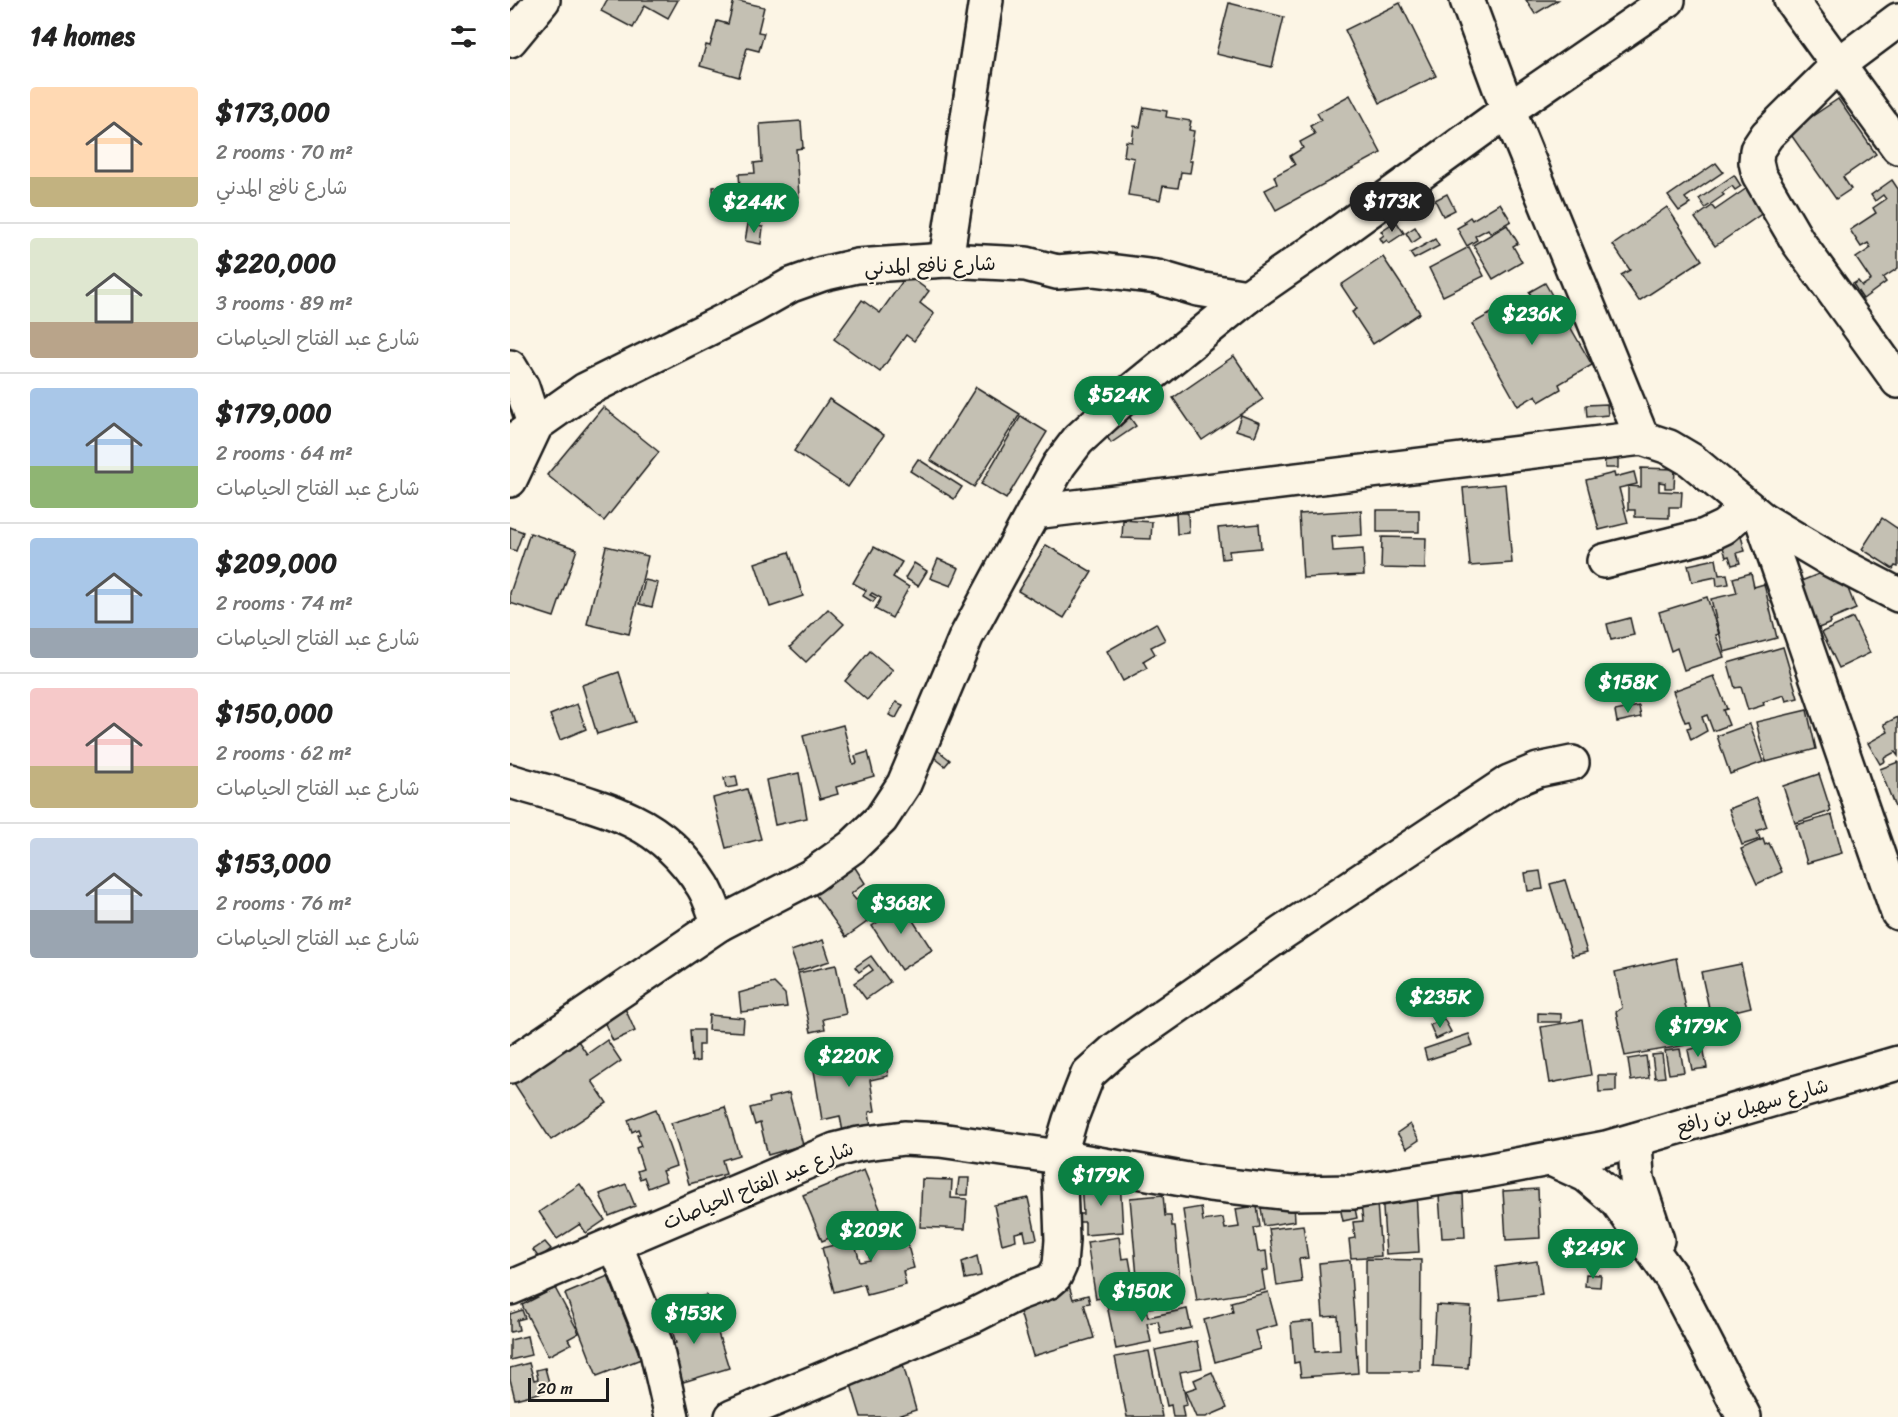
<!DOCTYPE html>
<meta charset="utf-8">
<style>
body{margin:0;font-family:Sriracha,"Playpen Sans Arabic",sans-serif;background:#f2f2f2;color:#222;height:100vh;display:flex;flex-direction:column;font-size:22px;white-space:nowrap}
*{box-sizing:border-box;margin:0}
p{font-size:20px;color:#767676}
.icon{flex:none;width:33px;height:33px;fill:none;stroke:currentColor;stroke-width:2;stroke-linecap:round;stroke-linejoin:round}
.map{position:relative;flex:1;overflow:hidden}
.sheet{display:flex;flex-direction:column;background:#fff;width:510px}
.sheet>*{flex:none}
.scale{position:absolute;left:18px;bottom:15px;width:81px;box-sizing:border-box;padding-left:6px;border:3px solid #1c1c1c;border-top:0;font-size:16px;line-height:21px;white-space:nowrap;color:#1c1c1c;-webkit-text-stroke:4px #fcf5e5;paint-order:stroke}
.price{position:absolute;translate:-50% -51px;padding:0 14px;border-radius:21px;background:#0b8043;color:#fff;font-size:20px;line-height:39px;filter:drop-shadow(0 2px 3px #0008)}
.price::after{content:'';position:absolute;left:50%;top:36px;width:18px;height:14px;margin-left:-9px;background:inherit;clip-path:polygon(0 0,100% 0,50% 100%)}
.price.active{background:#222;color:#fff}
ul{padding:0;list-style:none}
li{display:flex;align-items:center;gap:18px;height:150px;padding:0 30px}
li+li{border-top:2px solid #e0e0e0}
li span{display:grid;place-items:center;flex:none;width:168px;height:120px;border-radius:6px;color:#555}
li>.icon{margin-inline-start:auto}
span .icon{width:72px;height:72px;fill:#fffc;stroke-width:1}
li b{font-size:26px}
h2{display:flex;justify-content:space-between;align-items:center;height:72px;padding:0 30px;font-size:26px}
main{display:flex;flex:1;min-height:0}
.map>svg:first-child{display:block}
.building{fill:#c4c0b3;stroke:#1c1c1c;stroke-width:1.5}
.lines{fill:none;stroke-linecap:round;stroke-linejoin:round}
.minor-casing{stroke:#1c1c1c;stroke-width:38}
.minor{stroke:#fcf5e5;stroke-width:33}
.labels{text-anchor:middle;stroke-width:4.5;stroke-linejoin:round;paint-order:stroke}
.street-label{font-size:20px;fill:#1c1c1c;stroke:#fcf5e5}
</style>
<main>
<section class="sheet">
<h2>14 homes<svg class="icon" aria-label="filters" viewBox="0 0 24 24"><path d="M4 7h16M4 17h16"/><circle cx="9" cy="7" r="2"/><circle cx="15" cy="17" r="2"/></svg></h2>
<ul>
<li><span style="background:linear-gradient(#ffd9b3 75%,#c2b280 0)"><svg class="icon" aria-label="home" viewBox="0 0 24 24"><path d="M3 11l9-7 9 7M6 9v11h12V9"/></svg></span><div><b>$173,000</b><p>2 rooms · 70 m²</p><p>شارع نافع المدني</p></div></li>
<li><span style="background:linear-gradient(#dfe7d0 70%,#b9a48a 0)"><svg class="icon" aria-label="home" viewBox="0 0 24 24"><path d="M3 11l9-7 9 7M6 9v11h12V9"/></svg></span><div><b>$220,000</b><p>3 rooms · 89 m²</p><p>شارع عبد الفتاح الحياصات</p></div></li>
<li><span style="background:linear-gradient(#a9c7e8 65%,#8fb573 0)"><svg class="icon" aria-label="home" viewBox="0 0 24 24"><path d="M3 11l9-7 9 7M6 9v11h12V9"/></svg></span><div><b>$179,000</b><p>2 rooms · 64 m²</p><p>شارع عبد الفتاح الحياصات</p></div></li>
<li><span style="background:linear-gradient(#a9c7e8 75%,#9aa5b1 0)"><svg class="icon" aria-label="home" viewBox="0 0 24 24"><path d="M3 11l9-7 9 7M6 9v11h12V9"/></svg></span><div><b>$209,000</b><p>2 rooms · 74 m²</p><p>شارع عبد الفتاح الحياصات</p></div></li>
<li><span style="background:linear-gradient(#f6c9c9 65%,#c2b280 0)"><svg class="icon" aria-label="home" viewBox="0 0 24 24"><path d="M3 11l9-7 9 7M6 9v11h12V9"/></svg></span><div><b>$150,000</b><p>2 rooms · 62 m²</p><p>شارع عبد الفتاح الحياصات</p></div></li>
<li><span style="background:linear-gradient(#c9d6e8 60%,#9aa5b1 0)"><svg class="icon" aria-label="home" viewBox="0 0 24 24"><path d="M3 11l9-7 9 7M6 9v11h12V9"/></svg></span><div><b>$153,000</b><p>2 rooms · 76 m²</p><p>شارع عبد الفتاح الحياصات</p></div></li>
</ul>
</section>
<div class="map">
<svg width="1388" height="1417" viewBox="0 0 1388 1417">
<rect width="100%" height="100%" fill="#fcf5e5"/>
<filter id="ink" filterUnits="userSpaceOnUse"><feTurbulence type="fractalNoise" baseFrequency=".0167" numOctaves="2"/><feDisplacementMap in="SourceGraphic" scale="12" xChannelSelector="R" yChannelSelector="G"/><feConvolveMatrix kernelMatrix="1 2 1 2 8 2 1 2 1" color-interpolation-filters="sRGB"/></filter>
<g filter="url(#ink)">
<g class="building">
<polygon points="97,0 168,0 158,18 135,5 123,28 91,11"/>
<polygon points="224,0 254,7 248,32 254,33 249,51 237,48 229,77 190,66 196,45 200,46 207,21 218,24"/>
<polygon points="1016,0 1048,0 1025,14"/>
<polygon points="719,3 774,17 762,67 706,54"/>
<polygon points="890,3 926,76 870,103 835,30"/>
<polygon points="840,95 871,153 766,210 755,190 767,184 764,176 785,165 780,156 793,148 790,142 805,134 800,126 811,120 807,113"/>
<polygon points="1328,99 1366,154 1333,177 1341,189 1326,199 1279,132"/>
<polygon points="634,107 657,111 656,117 681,121 679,130 684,131 679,161 682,161 680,173 671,172 668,188 653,186 650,200 618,195 624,158 614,156 616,141 622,142 624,126 630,127"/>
<polygon points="291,121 293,148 286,149 289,197 231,201 229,174 245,173 244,163 252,162 250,124"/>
<polygon points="1206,163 1213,172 1175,198 1180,204 1169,211 1158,196"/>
<polygon points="1224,175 1231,186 1225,190 1222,186 1212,193 1214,195 1195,208 1189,199"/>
<polygon points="1382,180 1388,189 1388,268 1373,278 1376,282 1353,299 1343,284 1348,281 1352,286 1361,280 1346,258 1361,248 1358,243 1351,247 1340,230 1366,213 1363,208 1376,199 1373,195 1365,201 1361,195"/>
<polygon points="1243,184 1260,208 1205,246 1185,218 1202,206 1205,210"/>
<polygon points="221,186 222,213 205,214 203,187"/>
<polygon points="937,194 945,210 933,216 925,200"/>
<polygon points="990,203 1001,221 980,233 978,229 965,236 967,240 957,246 947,228 956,223 954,221 960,217 962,220"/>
<polygon points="1157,207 1192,260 1129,301 1111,275 1120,270 1103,245"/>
<polygon points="886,221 894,233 879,243 877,240 873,243 870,238 874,235 871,231"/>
<polygon points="238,224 253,227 251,244 235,241"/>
<polygon points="997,225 1008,243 1003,246 1012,262 983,279 963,245"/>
<polygon points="905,227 911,237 902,243 896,233"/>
<polygon points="925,239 929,246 904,259 900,253"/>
<polygon points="959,247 974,276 933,296 919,268"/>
<polygon points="873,257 910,313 863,344 842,312 847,309 831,285"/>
<polygon points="397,275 419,291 410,303 424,314 404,341 396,335 370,372 324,339 352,300 370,313"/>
<polygon points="1035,283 1082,365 1049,384 1051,389 1029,402 1026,395 1008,406 962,324 992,307 994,311 1021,295 1019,292"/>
<polygon points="724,356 753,399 692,440 663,398"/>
<polygon points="466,387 510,414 464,487 420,460"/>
<polygon points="319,399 374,435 338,487 284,451"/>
<polygon points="1097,404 1098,415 1077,417 1076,405"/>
<polygon points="93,407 149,452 94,521 37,475"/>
<polygon points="616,412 626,426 601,443 592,429"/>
<polygon points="731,415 750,423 745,436 726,430"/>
<polygon points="511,416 537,432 496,499 471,484"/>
<polygon points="1094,446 1108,446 1108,468 1095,468"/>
<polygon points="408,459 452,487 444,499 400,471"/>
<polygon points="1131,468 1165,469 1164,488 1155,488 1155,483 1149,482 1149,491 1172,492 1171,507 1159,507 1159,518 1125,517 1125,510 1118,510 1118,486 1131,487"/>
<polygon points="1124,472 1127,484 1109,488 1118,523 1089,530 1076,480 1104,473 1105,477"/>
<polygon points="995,484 1002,563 960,566 953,488"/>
<polygon points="851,510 852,535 822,537 823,551 853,549 854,575 793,578 789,514"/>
<rect x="867" y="510" width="42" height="22"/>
<polygon points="666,513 678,513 679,533 667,534"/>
<polygon points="1372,518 1388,529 1388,567 1385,566 1383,569 1352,549"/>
<polygon points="613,520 642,522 641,539 612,538"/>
<polygon points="749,524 751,548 719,551 720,558 712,559 708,528"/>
<polygon points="1228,525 1235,551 1227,553 1230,563 1222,565 1219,556 1216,557 1208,531"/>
<polygon points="0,527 13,532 6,551 0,549"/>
<polygon points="20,533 67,549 44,617 0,603 0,593"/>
<polygon points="872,537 916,538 915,569 871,568"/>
<polygon points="536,545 582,572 554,618 508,591"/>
<polygon points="96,546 138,556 119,634 77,624"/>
<polygon points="364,547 392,562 383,577 399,587 382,618 365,609 371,598 362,593 360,595 366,598 363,602 353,596 356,590 343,583"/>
<polygon points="279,552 293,596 260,607 245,563"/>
<polygon points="428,559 449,568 441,586 420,578"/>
<polygon points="1206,559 1209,575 1217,574 1219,584 1207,586 1206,577 1182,582 1178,565"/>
<polygon points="404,563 417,571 408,586 395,578"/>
<polygon points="1329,566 1346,609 1320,620 1321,623 1299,632 1281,585"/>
<polygon points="1241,573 1244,587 1254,584 1267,638 1214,652 1201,599 1227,593 1223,578"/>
<polygon points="135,580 148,583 142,607 129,604"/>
<polygon points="1197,597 1209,634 1206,635 1214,657 1174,670 1167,648 1161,651 1149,612"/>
<polygon points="318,609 334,624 296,662 280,647"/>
<polygon points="1120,618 1124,635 1101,640 1097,624"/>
<polygon points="1343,618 1360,653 1329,668 1312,632"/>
<polygon points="646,623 655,640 641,647 645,654 633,661 637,668 613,681 597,651"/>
<polygon points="1273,647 1288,698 1276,701 1274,695 1253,702 1254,705 1238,710 1231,687 1225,688 1218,663"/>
<polygon points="360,651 383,670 357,700 335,681"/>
<polygon points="109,672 125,722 87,734 72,685"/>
<polygon points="1204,676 1217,709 1213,710 1219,725 1203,731 1197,715 1192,717 1197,731 1181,740 1177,728 1181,727 1179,721 1175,722 1163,691"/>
<polygon points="386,702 393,705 386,718 379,715"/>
<polygon points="67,704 76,729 50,740 40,715"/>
<polygon points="1129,706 1131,717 1107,722 1105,711"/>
<polygon points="1297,710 1306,749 1256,762 1246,722"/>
<polygon points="1388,717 1388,756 1385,752 1374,758 1375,761 1370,764 1358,743 1378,732 1374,724"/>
<polygon points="1240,724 1253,762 1220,774 1207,736"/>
<polygon points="333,725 343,764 347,763 345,756 358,752 364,776 326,787 328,794 310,799 293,736"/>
<polygon points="421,745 440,760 435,766 416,751"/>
<polygon points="1388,762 1388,815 1370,769"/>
<polygon points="289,773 297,818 265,825 256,780"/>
<polygon points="1309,774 1321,811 1285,823 1273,786"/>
<polygon points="226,776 228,786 216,788 214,778"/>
<polygon points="237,789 251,839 216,848 203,798"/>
<polygon points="1247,798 1257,827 1247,831 1250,839 1232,845 1219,809"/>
<polygon points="1322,815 1332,853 1297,863 1286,825"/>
<polygon points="1253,839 1255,845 1259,843 1272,872 1247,884 1231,849"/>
<polygon points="344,866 355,883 341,894 346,900 355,893 361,902 348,911 357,922 336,937 305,894"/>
<polygon points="1030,871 1033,889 1018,891 1015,873"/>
<polygon points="1055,880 1077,952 1062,956 1040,884"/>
<polygon points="389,899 422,950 391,970 362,926 374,918 370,911"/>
<polygon points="313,940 320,961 288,971 281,951"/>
<polygon points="361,956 380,982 356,999 344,983 363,970 359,965 349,972 345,967"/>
<polygon points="1166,958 1183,1044 1115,1056 1106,1012 1112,1008 1105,972"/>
<polygon points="1231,964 1241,1007 1201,1017 1191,972"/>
<polygon points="326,965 336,1014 313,1019 315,1029 301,1032 288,973"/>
<polygon points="264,983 275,994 277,1007 231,1012 229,993"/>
<polygon points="114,1006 125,1031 103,1041 91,1015"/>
<polygon points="1028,1013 1051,1014 1051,1022 1028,1022"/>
<polygon points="199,1015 234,1018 233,1032 198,1030"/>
<polygon points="934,1019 941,1032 926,1039 920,1025"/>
<polygon points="1072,1020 1081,1075 1040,1083 1031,1027"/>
<polygon points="180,1030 193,1030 193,1045 189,1045 189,1061 182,1062"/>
<polygon points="959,1034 963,1045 917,1060 914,1049"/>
<polygon points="66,1038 77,1054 97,1040 111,1061 82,1081 97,1103 41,1140 2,1080"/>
<polygon points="1193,1046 1197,1068 1182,1070 1178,1050"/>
<polygon points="1170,1049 1174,1072 1159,1074 1155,1051"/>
<polygon points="374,1051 378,1076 360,1080 365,1111 359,1112 361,1127 333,1132 330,1116 312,1120 303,1064"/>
<polygon points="1152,1054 1155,1077 1145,1078 1142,1055"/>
<polygon points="1136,1056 1139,1078 1121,1081 1118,1059"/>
<polygon points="1088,1075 1106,1075 1106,1091 1089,1092"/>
<polygon points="279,1093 293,1145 258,1155 250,1123 245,1125 240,1108 259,1103 258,1098"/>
<polygon points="215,1107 229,1155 212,1160 216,1174 179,1184 161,1123"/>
<polygon points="146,1109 166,1166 152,1171 156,1181 138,1188 134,1177 130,1179 127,1171 133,1169 126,1148 131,1146 127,1135 130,1134 128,1129 122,1132 118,1120"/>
<polygon points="900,1124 909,1140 897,1148 887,1133"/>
<polygon points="354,1170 373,1216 312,1241 293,1195"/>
<polygon points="449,1178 459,1178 458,1195 447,1195"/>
<polygon points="412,1179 442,1180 441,1198 457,1199 455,1229 410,1227"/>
<polygon points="610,1179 613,1232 575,1235 575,1222 565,1222 565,1214 573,1214 571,1181"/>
<polygon points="70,1184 95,1220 76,1233 70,1224 47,1239 29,1212"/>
<polygon points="116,1184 125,1206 99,1216 90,1194"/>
<polygon points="1028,1189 1030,1238 996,1240 993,1191"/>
<polygon points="906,1190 909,1252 876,1254 872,1193"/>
<polygon points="953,1194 955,1237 932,1238 929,1195"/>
<polygon points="653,1195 655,1216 661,1216 662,1226 665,1226 672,1304 639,1308 637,1288 628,1288 620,1198"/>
<polygon points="518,1198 527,1239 516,1241 514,1231 505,1233 506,1240 492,1244 484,1205"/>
<polygon points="784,1203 785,1221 754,1226 751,1208"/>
<polygon points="867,1203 871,1256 841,1258 839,1239 845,1238 843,1222 853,1221 851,1204"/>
<polygon points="844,1204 847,1218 833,1221 830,1207"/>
<polygon points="747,1206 750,1227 744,1228 748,1252 756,1251 758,1270 752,1271 755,1290 687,1301 673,1210 691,1207 693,1221 713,1218 715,1229 729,1227 726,1209"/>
<polygon points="392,1224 404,1268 393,1271 396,1285 357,1295 354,1284 324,1292 312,1248 344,1240 350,1262 360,1260 353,1234"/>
<polygon points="793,1225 798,1258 789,1259 792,1282 767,1286 759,1229"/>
<polygon points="609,1237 612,1259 619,1258 625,1292 586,1299 577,1242"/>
<polygon points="35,1242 41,1249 29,1258 23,1250"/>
<polygon points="467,1256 471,1276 455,1279 452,1262"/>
<polygon points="856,1259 911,1260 910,1371 856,1371"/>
<polygon points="840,1260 848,1373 791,1377 789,1362 784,1363 781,1323 803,1321 805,1352 830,1350 828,1316 813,1317 809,1263"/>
<polygon points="1027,1261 1032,1295 990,1300 986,1267"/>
<polygon points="1076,1274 1091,1275 1090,1287 1075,1286"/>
<polygon points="98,1276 131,1359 87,1376 55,1294"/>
<polygon points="557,1279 563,1299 578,1295 580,1303 574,1304 584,1338 523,1356 505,1295"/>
<polygon points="45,1288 69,1333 58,1339 61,1344 38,1356 12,1305"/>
<polygon points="758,1292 767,1325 745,1331 750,1349 705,1362 694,1320 723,1312 721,1302"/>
<polygon points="196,1295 219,1368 157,1387 152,1347 166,1343 158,1318 182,1311 179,1301"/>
<polygon points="633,1298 638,1317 677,1309 681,1328 651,1334 648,1321 637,1323 641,1342 606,1349 597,1305"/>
<polygon points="926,1305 961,1307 958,1368 923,1366"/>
<polygon points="12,1310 15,1318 7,1320 9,1330 0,1332 0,1314"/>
<polygon points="17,1336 21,1355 0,1360 0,1340"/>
<polygon points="687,1341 692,1368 670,1372 677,1405 672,1406 674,1417 663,1417 661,1405 657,1406 645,1350"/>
<polygon points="639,1351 652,1417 617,1417 605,1357"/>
<polygon points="19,1363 24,1380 28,1379 26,1370 35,1368 41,1390 5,1399 0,1379 0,1368"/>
<polygon points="393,1365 406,1410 384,1417 351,1417 339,1378 365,1374"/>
<polygon points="702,1372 717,1408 696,1417 686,1417 675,1391 687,1387 684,1380"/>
</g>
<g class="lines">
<defs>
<g id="minor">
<polyline points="957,0 998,110 1132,438"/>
<polyline points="1281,0 1388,147"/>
<polyline points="1388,20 1329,64 1257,135 1247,150 1246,162 1249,175 1288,242 1388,381"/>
<polyline points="0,40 33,0"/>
<polyline points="436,260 476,0"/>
<polyline points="0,367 12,387 25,427 0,480"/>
<polyline points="0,443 75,390 244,306 281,285 312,274 347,266 436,260 516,264 547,272 583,269 647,277 688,289 737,297"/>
<polyline points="524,512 1132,438 1159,447 1181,460 1252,519 1321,560 1388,595"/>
<polyline points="1252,519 1388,913"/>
<polyline points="1094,561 1195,536 1214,527 1237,507"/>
<path d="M0 781C38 793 89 804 123 821 152 835 176 859 193 886 200 897 204 912 209 924"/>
<polyline points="0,1066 209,924 300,877 342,847 371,819 394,784 456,637 549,465 568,440 619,393 737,297 802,252 998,110 1158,0"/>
<polyline points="1125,1140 1127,1179 1147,1240"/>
<polyline points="1041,1159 1076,1175 1107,1201 1162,1278 1234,1417"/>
<polyline points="105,1244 145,1343 162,1417"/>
<polyline points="0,1288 325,1150 349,1144 394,1138 430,1140 549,1157 700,1184 781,1193 843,1192 970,1172 1096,1148 1388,1063"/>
<polyline points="222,1417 461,1317 506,1294 538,1282 545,1276 550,1265 552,1240 549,1157 560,1120 578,1074 606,1049 772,933 999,782 1028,770 1062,763"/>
</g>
</defs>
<use href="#minor" class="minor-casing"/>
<use href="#minor" class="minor"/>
</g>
</g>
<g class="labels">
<g class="street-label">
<text transform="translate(420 265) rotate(-2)" y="7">شارع نافع المدني</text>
<text transform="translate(1242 1106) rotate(-16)" y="7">شارع سهيل بن رافع</text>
<text transform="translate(248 1185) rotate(-22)" y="7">شارع عبد الفتاح الحياصات</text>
</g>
</g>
</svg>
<div class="scale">20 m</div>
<b class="price active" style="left:882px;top:233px">$173K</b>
<b class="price" style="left:244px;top:234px">$244K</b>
<b class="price" style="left:1022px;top:346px">$236K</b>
<b class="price" style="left:609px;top:427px">$524K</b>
<b class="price" style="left:1118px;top:714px">$158K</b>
<b class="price" style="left:391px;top:935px">$368K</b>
<b class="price" style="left:930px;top:1029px">$235K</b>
<b class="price" style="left:1188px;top:1058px">$179K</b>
<b class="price" style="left:339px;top:1088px">$220K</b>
<b class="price" style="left:591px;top:1207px">$179K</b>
<b class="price" style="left:361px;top:1262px">$209K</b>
<b class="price" style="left:1083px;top:1280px">$249K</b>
<b class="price" style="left:632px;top:1323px">$150K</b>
<b class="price" style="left:184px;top:1345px">$153K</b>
</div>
</main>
